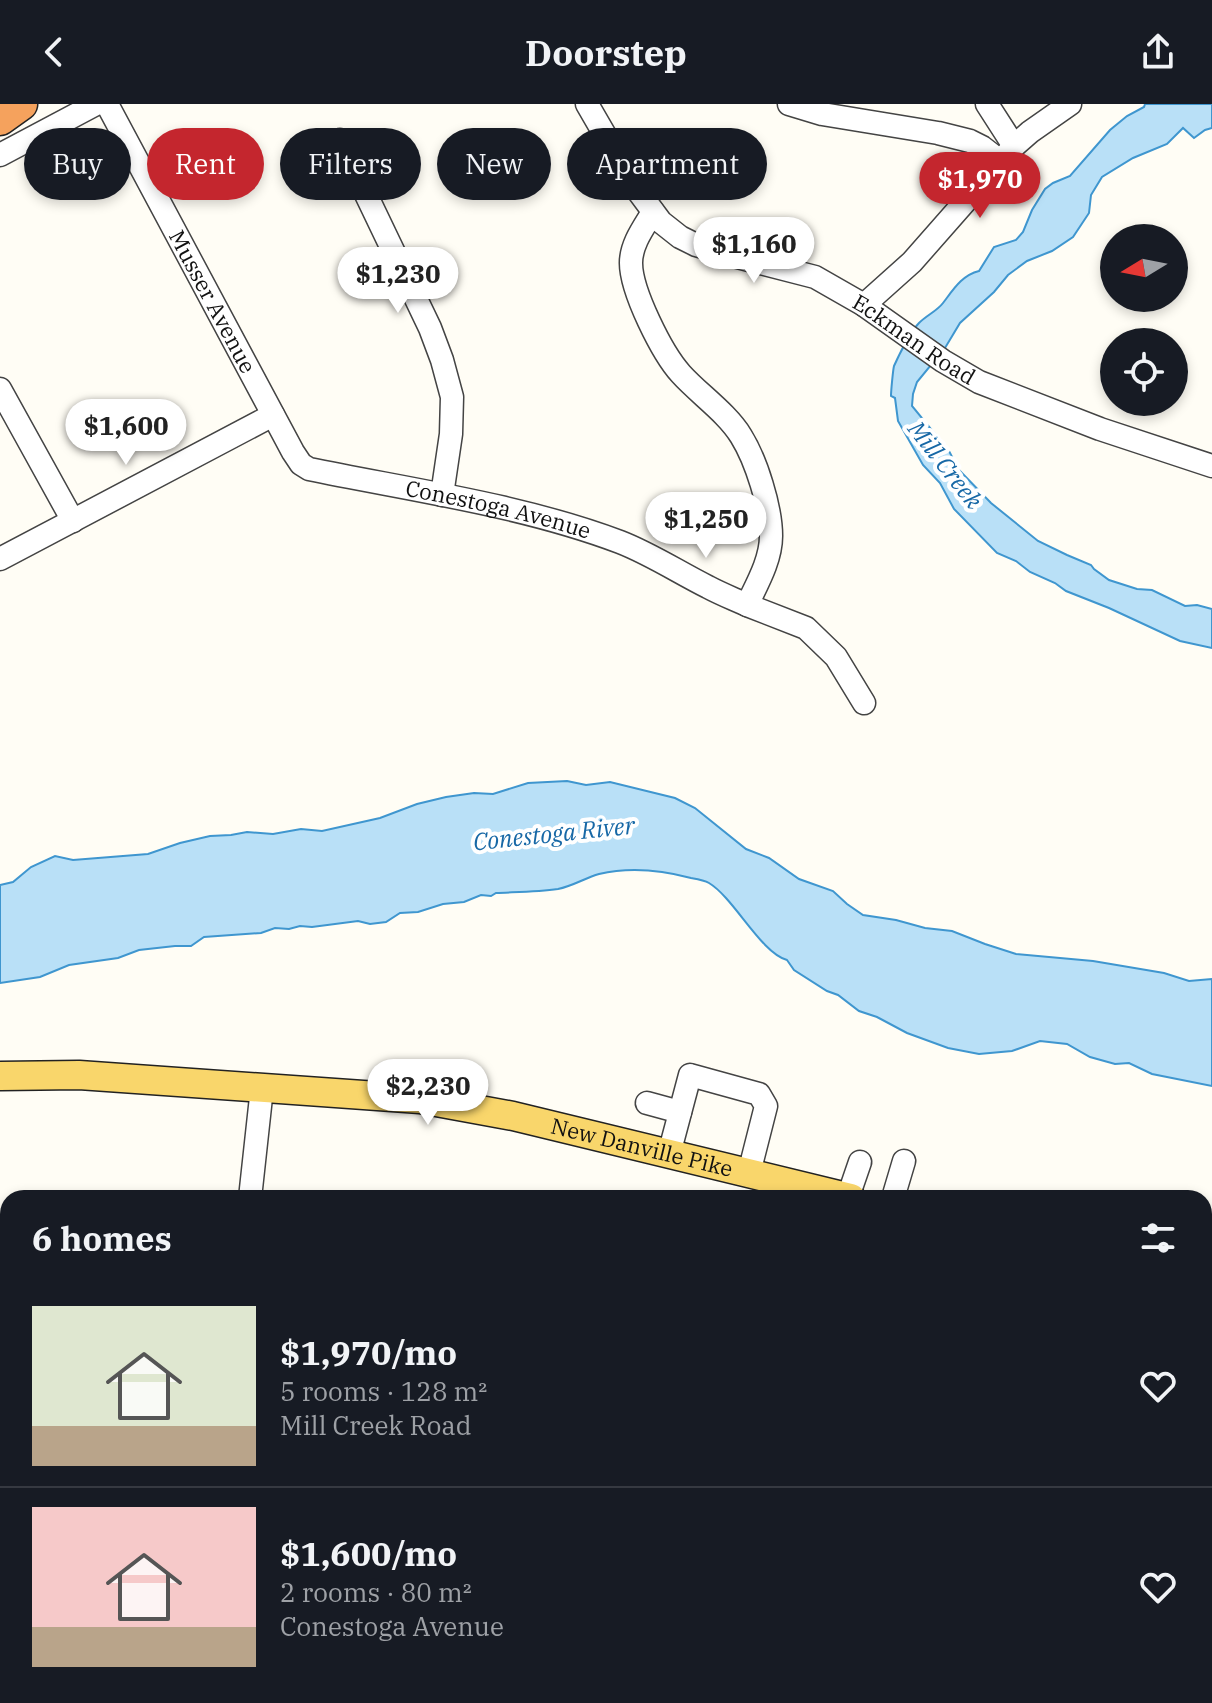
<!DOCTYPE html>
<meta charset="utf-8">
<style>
body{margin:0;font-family:"IBM Plex Serif",serif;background:#20242c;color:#f1f3f6;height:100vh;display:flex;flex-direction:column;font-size:30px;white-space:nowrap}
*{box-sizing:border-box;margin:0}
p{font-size:26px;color:#9ea1a6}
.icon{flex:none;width:44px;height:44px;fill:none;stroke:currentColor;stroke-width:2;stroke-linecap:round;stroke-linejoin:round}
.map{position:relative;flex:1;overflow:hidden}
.panel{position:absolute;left:0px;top:1086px;width:1212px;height:514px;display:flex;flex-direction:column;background:#171b24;border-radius:24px 24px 0 0;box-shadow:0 4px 12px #0003}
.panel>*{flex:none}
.guide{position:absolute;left:24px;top:24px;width:800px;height:72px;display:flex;gap:16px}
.needle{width:52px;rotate:260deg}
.tools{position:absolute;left:1100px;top:120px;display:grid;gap:16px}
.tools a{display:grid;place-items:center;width:88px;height:88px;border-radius:50%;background:#171b24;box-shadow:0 4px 12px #0003;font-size:40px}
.price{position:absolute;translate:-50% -68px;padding:0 18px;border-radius:28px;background:#fff;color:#222;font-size:26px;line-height:52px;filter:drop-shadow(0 2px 4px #0008)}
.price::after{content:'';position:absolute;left:50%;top:48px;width:24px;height:18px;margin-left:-12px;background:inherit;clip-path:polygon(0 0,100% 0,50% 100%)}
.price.current{background:#c4262e;color:#fff}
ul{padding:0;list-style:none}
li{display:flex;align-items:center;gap:24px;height:200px;padding:0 32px}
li+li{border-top:2px solid #363941}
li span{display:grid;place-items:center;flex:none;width:224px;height:160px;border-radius:0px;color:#555}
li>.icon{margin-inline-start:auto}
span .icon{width:96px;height:96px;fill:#fffc;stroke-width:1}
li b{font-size:34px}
h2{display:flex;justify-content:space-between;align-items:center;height:96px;padding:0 32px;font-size:34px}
.tag{padding:0 28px;border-radius:36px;background:#171b24;box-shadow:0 4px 12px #0003;font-size:28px;line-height:72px}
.tag.current{background:#c4262e;color:#fff}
header{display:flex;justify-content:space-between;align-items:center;height:104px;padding:0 32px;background:#171b24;font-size:36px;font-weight:800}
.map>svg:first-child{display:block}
.water{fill:#b9e0f7;stroke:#3f96cf;stroke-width:2}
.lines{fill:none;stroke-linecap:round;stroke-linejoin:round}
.minor-casing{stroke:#444;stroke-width:25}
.major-casing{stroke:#222;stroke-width:31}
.highway-casing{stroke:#222;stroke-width:35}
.minor{stroke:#fff;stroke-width:22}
.major{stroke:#f9d66b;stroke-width:28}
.highway{stroke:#f5a25d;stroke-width:32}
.labels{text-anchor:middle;stroke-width:8;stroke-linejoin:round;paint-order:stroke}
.street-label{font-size:22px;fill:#111;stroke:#fff}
.water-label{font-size:24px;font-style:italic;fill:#1768a6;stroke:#fff}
</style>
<header><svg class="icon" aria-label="back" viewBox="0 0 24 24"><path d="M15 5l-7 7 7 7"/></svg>Doorstep<svg class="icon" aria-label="share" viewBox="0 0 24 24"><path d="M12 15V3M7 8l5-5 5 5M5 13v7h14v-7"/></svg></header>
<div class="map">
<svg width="1212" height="1599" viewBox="0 0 1212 1599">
<rect width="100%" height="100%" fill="#fffdf5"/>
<g class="water">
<path d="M1145 0H1212V24L1205 26 1194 34 1183 24 1167 40 1133 54 1102 73 1091 91 1089 109 1073 133 1052 147 1027 157 1008 171 994 188 960 219 945 244 917 278 913 290 912 302 949 347 959 366 991 399 1038 437 1067 451 1091 461 1094 465 1109 476 1137 485 1152 486 1185 502 1197 501 1212 505V544L1180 537 1109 504 1066 487 1055 479 1030 468 1016 457 997 449 954 405 940 379 923 361 898 317 895 294 891 292C891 287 893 266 894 262 899 251 911 227 919 219 927 211 937 207 943 199 953 186 962 171 979 167L994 143 1016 136 1023 128 1032 106 1045 85 1053 79 1070 72 1110 26 1127 12 1144 3Z"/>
<path d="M567 677 586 681 610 678 675 694 695 704 746 745 769 754 799 775 833 787 847 800 863 811 896 816 925 824 952 827 985 840 1016 850 1093 857 1164 869 1189 877 1212 875V982L1152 970 1129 959 1115 960 1090 953 1067 940 1040 937 1012 947 979 950 948 944 907 929 877 913 859 907 838 891 827 887 794 866 787 856C761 849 734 794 709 779 704 776 697 775 691 774 661 766 629 763 599 770 585 774 573 782 558 785 538 788 516 788 496 789L491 792 481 791 464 798 443 800 418 808 400 809 386 818 370 820 358 817 312 823 300 822 289 825 275 824 261 829 204 833 191 842H175L139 846 118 854 69 861 40 873 0 879V781L13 778 31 763 55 752 73 756 148 750 180 739 210 732 231 731 247 728 273 730 301 725 322 727 380 714 417 700 446 693 474 689 493 690 528 679Z"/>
</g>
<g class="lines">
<defs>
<g id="minor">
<path id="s1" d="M107 0 293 348 301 360 309 365C411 386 522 401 620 438 651 450 678 468 708 483 721 490 734 495 747 501 757 480 771 456 771 432 771 403 756 356 741 332 727 309 699 290 681 270 662 249 631 187 631 159 631 140 644 123 653 108"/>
<path id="s2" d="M587 0 635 83 661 118 680 133 696 141 737 153 815 173 864 201 943 257 979 278 1100 325 1212 362"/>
<polyline points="789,0 822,10 938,29 970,37 982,43 1000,57"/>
<polyline points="987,0 1014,42"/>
<polyline points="340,36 430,224 442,256 452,293 451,330 442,391"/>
<polyline points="0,51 96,0"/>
<polyline points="864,201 912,158 1014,42 1030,28 1070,0"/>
<polyline points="0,285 73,417"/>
<polyline points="0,455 273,311"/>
<polyline points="747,501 806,524 836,553 864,599"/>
<polyline points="647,999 680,1008"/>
<polyline points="669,1050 690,971 759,990 766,1002 749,1069"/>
<polyline points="848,1093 860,1058"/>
<polyline points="250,1094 262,984"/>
<polyline points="893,1094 904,1057"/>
<polyline points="0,1341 8,1333"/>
<polyline points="0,1380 8,1387"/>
<polyline points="340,1592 372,1599"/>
<polyline points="25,1599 29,1592"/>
<polyline points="509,1599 513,1592"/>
<polyline points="725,1599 727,1592"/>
</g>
<g id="major">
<path id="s3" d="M0 972 79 971 420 995 513 1012 851 1094"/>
<polyline points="1204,1158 1212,1159"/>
</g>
<polyline id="highway" points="0,15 21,0"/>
</defs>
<use href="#minor" class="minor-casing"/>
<use href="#major" class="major-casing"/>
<use href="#highway" class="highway-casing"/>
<use href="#minor" class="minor"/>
<use href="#major" class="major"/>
<use href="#highway" class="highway"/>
</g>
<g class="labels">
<g class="street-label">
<text dy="8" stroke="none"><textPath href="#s1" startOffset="224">Musser Avenue</textPath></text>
<text dy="8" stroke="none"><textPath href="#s2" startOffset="422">Eckman Road</textPath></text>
<text dy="8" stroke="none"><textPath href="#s1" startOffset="612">Conestoga Avenue</textPath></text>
<text dy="8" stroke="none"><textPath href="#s3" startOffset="648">New Danville Pike</textPath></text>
</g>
<g class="water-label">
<text transform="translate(945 361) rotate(52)" y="8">Mill Creek</text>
<text transform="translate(554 730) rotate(-6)" y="8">Conestoga River</text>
</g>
</g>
</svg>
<div class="tools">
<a><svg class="needle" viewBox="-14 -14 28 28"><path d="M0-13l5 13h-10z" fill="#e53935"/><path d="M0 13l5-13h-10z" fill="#9ea1a6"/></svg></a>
<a><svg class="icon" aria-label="locate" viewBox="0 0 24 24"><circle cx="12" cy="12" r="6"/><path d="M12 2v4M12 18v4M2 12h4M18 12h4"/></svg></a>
</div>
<b class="price current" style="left:980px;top:116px">$1,970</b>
<b class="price" style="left:754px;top:181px">$1,160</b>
<b class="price" style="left:398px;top:211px">$1,230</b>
<b class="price" style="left:126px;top:363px">$1,600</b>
<b class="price" style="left:706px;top:456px">$1,250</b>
<b class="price" style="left:428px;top:1023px">$2,230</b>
<div class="guide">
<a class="tag">Buy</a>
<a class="tag current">Rent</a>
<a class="tag">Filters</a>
<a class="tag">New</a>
<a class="tag">Apartment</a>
</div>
<section class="panel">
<h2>6 homes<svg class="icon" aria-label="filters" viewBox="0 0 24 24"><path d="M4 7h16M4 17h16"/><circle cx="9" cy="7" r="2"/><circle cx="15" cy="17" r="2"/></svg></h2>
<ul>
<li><span style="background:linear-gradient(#dfe7d0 75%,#b9a48a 0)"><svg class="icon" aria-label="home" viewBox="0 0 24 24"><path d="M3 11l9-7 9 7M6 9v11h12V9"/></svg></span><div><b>$1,970/mo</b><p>5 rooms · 128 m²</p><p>Mill Creek Road</p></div><svg class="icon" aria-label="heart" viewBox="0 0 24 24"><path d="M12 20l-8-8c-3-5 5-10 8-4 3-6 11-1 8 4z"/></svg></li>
<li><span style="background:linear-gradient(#f6c9c9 75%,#b9a48a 0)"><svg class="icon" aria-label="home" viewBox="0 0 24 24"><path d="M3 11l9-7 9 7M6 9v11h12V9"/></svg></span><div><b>$1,600/mo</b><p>2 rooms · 80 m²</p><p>Conestoga Avenue</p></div><svg class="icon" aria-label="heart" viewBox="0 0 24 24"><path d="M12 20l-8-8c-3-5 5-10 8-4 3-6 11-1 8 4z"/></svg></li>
</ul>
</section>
</div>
